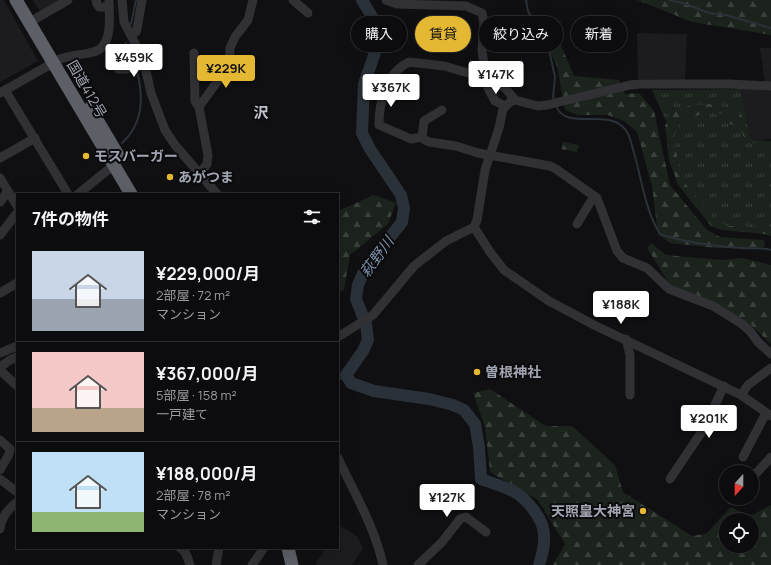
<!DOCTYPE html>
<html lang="ja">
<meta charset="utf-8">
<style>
body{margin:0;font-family:Manrope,"Noto Sans JP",sans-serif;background:#1a191b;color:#f1f3f6;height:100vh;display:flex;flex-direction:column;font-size:15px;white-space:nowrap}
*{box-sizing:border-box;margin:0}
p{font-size:13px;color:#9a9b9d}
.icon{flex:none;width:22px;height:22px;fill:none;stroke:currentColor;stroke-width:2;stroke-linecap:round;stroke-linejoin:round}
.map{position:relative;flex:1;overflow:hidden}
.panel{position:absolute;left:16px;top:193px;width:323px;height:356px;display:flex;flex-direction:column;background:#0c0b0d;border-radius:0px;box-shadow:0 4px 16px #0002,0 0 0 1px #2c2b2e}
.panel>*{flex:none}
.banner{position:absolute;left:351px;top:16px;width:360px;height:36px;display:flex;gap:8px}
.needle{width:26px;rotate:201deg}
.fabs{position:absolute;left:719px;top:465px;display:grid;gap:8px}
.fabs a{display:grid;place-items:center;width:40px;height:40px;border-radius:50%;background:#0c0b0d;box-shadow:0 4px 16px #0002,0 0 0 1px #2c2b2e;font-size:20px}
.price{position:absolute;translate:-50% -34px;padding:0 9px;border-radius:4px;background:#fff;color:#222;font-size:13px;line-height:26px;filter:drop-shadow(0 1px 2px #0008)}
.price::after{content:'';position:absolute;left:50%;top:24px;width:12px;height:9px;margin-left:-6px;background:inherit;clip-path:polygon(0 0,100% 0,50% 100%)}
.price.selected{background:#e5b833;color:#111}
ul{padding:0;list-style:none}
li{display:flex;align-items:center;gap:12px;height:100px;padding:0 16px}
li+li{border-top:1px solid #2c2b2e}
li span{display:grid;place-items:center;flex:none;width:112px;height:80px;border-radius:0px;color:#555}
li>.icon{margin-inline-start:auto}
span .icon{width:48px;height:48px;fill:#fffc;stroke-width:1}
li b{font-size:17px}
h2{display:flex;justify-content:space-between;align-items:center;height:48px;padding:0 16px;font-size:17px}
.tag{padding:0 14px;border-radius:18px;background:#0c0b0d;box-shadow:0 4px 16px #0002,0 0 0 1px #2c2b2e;font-size:14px;line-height:36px}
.tag.selected{background:#e5b833;color:#111}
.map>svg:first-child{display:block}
.built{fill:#1c1c1e}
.grass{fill:url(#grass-tufts)}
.forest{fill:url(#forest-firs);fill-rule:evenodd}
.cemetery{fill:url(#cemetery-stones)}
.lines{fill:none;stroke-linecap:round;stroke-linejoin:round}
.stream{stroke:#2a3138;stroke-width:2}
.river{stroke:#2a3138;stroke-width:12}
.minor{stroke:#313135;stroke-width:9}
.highway{stroke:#5d5f66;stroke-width:13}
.poi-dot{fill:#e5b833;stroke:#0b0a0c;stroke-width:1.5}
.labels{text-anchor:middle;stroke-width:4;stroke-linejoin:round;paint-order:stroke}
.street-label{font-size:14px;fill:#a1a5b1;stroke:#0b0a0c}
.poi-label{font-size:14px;font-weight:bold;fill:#a1a5b1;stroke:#0b0a0c;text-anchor:start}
.neighbourhood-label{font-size:15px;font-weight:bold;fill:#c2c4cd;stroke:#0b0a0c}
.water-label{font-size:15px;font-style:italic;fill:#7a90aa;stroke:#0b0a0c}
</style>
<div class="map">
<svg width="771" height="565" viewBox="0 0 771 565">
<defs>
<pattern id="grass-tufts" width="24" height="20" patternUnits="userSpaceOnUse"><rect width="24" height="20" fill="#1c231d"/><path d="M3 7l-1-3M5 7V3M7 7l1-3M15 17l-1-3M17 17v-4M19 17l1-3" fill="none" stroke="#3a403b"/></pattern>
<pattern id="forest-firs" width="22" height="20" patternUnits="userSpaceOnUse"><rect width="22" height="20" fill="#1c231d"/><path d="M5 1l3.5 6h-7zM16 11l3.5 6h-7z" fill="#3a403b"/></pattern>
<pattern id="cemetery-stones" width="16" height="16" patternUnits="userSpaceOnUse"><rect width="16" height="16" fill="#1c231d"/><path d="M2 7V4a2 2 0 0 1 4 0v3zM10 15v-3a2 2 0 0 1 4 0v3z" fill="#3a403b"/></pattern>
</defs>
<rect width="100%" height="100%" fill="#100f11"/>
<g class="built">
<polygon points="0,0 4,0 38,61 0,82"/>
<polygon points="33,0 62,0 40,12"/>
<polygon points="637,33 687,34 685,80 638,79"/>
<polygon points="760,48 771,48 771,82 765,83"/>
<polygon points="741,89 771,90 771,139 755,140 750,138"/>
<polygon points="338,525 351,532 358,538 363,548 352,565 315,565 325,548 338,548"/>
</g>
<polygon class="grass" points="741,89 750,138 755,140 771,141 771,233 728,229 714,224 681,185 668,126 652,90"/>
<g class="forest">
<polygon points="637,0 771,0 771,35 692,22"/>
<polygon points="559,21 558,38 574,76 619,80 625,94 639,93 654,111 670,185 707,230 720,237 764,240 765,246 761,248 715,248 670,243 658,234 652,186 637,132 624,121 608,115 578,115 565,110 557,66 538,27"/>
<path d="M711 104 740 110 747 136 755 142 771 144V149L757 145 743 136 741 128 730 124 729 115C714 109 696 116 682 120L673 138 683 181 717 221 729 226 769 227 771 228V236L764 234 722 230 711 226 678 185 669 160 665 125 676 111 689 106Z"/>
<polygon points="374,195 396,203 388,224 350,255 344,290 338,292 338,211"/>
<polygon points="651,243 666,255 722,260 742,258 771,265 771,344 750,324 708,300 670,285 647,248"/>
<path d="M490 389 546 426H572L615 465 623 492 692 536 706 534 731 507 750 516 771 505V565H553L565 544 538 500 490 472 485 427 473 393ZM726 520H752V546H726Z"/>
</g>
<polygon class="cemetery" points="563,142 579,145 577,152 561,149"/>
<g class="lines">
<g class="stream">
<polyline points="526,0 528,11 549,50 555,77 553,97 554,100"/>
<polyline points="669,0 683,3 709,13 726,15 771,28"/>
<polyline points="131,24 136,0"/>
<polyline points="126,43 125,45 134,62"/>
<path d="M556 106C565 130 604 110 622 126 630 133 631 143 634 153 642 180 645 210 660 234 686 243 713 246 740 248 750 249 761 247 771 250"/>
<path d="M122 143C144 123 144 95 136 68"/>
<polyline points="338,380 346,375"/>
</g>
<path class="river" d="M362 0 377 25 379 36 378 44 364 84 362 133 370 149 401 195 404 208 402 222 365 269 358 285 356 299 366 324 368 340 363 351 346 375 351 383 374 391 429 399 453 405 464 410 475 424 479 447 481 479C491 483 503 486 513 491 526 498 544 519 544 535 545 546 542 555 539 565"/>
<g class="minor">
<polyline points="96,0 97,4 99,7 109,7"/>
<polyline points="122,0 124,22 139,51 145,67 151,93 165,130 175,145 217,194"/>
<polyline points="293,0 308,13"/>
<polyline points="386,0 397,4 466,6 482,13 484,23 482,51 488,88 495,101 505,106"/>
<polyline points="35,19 68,0"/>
<polyline points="131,35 136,32 137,29 142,0"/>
<polyline points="194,53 195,101 199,107"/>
<polyline points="118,69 128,69 143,62"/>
<polyline points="5,90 68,194"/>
<path d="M0 93 60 59C71 55 82 55 93 52 114 47 109 16 109 0"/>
<path d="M515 100 507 90 496 81 444 66 409 62C386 73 379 102 379 125L411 139 422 137 425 140 429 142 456 146 478 153 550 166 556 169 597 198 617 251 623 258 647 268 669 289 713 306 742 324 750 331 758 342 771 354"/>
<polyline points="422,137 424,121 442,110"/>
<polyline points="0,158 35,138"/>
<polyline points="200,173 207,164 208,155 199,107 229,65 230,48 235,37 248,20 253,0"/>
<polyline points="0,178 8,191 0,202"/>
<polyline points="8,191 17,206"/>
<polyline points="78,194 114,165"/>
<polyline points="577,224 594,196"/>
<polyline points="474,227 490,252 504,270 549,301 596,326 741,395 771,416"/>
<polyline points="0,235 17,213"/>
<polyline points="0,293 17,283"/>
<polyline points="338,337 373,315 414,266 446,241 474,227 477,220 485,170 499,128 503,109 510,102 515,100 538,106 547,105 630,85 640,84 729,84 771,86"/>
<polyline points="626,339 630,355 630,395"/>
<polyline points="0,353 17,346"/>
<polyline points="0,367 10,360 17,357"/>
<polyline points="0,370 17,386"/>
<polyline points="741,395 748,385 771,368"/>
<path d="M0 440 10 449C10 457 3 462 0 470"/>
<polyline points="743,457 766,413"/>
<path d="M338 458C354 493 375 527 383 565"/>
<polyline points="752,478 771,457"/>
<polyline points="0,479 17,492"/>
<polyline points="670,479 703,430 724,386"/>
<polyline points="731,500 731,498"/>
<path d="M0 529C1 517 8 509 17 502"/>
<path d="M180 548C186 551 188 558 190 565"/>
<polyline points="216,565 219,548"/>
<polyline points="252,565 264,548"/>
<polyline points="418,565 442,542 460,519 466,517 486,532"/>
</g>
<g class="highway">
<polyline points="16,0 131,194"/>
<polyline points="90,108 118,155"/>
<polyline points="288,548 292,565"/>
</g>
</g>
<g class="poi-dot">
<circle cx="86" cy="156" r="4"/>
<circle cx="170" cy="177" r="4"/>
<circle cx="477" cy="372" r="4"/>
<circle cx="643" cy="511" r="4"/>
</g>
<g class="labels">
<g class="street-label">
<text transform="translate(87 89) rotate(60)" y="5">国道412号</text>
</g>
<g class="poi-label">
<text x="94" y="161">モスバーガー</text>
<text x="178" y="182">あがつま</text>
<text x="485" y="377">曽根神社</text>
<text x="635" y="516" text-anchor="end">天照皇大神宮</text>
</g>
<g class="neighbourhood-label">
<text x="261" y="118">沢</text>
</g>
<g class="water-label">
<text transform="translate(377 257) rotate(-54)" y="5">萩野川</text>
</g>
</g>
</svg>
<div class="fabs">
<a><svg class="needle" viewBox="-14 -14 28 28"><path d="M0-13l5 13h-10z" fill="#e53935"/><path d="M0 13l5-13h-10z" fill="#9a9b9d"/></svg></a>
<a><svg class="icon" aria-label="locate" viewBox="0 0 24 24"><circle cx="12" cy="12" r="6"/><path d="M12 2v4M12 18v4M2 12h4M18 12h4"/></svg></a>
</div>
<b class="price" style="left:134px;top:78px">¥459K</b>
<b class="price selected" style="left:226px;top:89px">¥229K</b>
<b class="price" style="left:496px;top:95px">¥147K</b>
<b class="price" style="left:391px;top:108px">¥367K</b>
<b class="price" style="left:621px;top:325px">¥188K</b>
<b class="price" style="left:709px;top:439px">¥201K</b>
<b class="price" style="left:447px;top:518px">¥127K</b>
<div class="banner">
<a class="tag">購入</a>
<a class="tag selected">賃貸</a>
<a class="tag">絞り込み</a>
<a class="tag">新着</a>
</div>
<section class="panel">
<h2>7件の物件<svg class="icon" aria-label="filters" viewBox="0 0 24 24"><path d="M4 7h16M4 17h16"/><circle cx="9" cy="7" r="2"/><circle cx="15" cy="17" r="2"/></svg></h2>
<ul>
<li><span style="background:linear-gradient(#c9d6e8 60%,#9aa5b1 0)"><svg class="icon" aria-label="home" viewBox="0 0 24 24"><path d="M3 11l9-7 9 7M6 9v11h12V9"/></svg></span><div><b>¥229,000/月</b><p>2部屋 · 72 m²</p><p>マンション</p></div></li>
<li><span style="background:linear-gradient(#f6c9c9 70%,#b9a48a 0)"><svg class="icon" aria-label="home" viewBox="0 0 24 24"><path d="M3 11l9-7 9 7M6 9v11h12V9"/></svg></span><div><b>¥367,000/月</b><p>5部屋 · 158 m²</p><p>一戸建て</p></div></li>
<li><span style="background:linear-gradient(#bfe0f5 75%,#8fb573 0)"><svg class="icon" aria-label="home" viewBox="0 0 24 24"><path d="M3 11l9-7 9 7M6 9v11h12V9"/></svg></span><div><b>¥188,000/月</b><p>2部屋 · 78 m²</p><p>マンション</p></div></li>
</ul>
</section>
</div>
